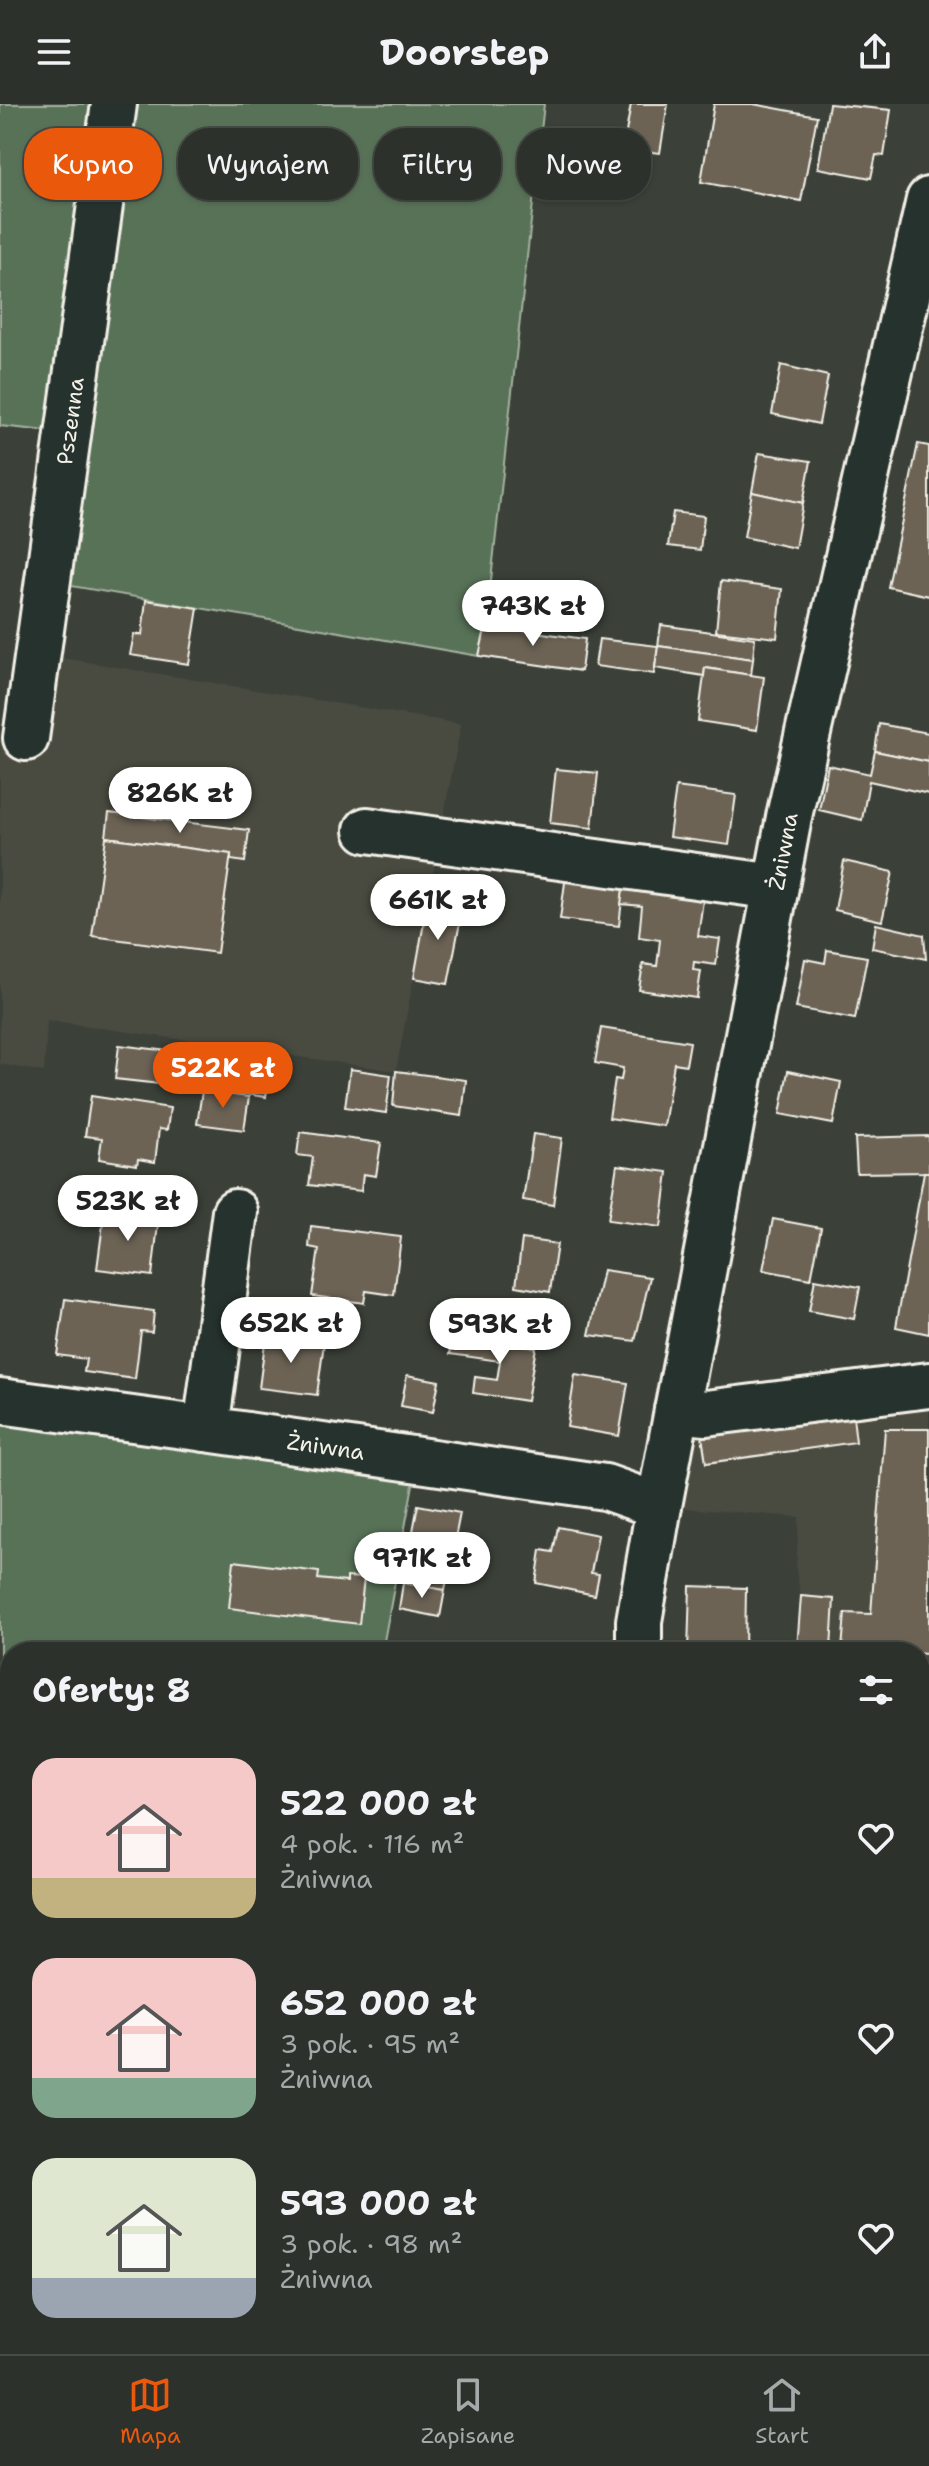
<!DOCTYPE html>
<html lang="pl">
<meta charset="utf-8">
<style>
body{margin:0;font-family:"Shantell Sans",sans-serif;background:#383d37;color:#f1f3f6;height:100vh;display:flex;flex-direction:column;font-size:30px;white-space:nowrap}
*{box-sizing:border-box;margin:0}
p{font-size:26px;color:#a6a9a9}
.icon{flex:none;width:44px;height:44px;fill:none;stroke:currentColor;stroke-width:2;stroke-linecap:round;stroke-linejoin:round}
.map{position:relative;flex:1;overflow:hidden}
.details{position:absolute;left:0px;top:1538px;width:930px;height:712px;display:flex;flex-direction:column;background:#2c312b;border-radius:32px 32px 0 0;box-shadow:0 2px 6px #0004,0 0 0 2px #484c47}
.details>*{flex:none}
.hud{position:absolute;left:24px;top:24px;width:882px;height:72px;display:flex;gap:16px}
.price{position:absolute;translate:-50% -68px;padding:0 18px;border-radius:28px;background:#fff;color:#222;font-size:26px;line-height:52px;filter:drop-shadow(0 2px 4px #0008)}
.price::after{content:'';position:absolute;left:50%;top:48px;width:24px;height:18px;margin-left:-12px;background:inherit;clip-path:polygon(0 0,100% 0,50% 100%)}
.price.selected{background:#ea580c;color:#fff}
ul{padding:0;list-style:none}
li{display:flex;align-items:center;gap:24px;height:200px;padding:0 32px}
li span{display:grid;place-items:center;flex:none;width:224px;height:160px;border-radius:24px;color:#555}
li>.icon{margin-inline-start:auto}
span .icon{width:96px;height:96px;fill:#fffc;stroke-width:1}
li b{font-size:34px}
h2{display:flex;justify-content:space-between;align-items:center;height:96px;padding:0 32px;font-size:34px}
.chip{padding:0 28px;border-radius:32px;background:#2c312b;box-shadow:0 2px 6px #0004,0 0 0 2px #484c47;font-size:28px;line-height:72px}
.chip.selected{background:#ea580c;color:#fff}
header{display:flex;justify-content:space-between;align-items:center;height:104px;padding:0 32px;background:#2c312b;font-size:36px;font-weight:700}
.tab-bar{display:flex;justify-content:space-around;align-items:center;height:112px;border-top:2px solid #484c47;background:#2c312b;font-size:22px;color:#a6a9a9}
.tab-bar a{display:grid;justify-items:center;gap:4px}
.tab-bar .selected{color:#ea580c}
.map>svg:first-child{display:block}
.built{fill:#4a4b41}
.green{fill:#587258;stroke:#a6b2a0;stroke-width:2}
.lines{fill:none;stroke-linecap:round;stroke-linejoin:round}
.stream{stroke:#90a0a2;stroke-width:11}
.building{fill:#6c6354;stroke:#f4f1e8;stroke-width:2}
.minor-casing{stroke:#f4f1e8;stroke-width:50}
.minor{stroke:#26332d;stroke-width:44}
.labels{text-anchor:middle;stroke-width:7;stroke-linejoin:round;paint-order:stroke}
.street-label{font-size:22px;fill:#f4f1e8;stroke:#26332d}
</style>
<header><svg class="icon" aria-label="menu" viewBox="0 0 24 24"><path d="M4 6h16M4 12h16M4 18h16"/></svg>Doorstep<svg class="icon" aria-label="share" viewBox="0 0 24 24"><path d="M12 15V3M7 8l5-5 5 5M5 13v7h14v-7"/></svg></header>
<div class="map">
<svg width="929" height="2250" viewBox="0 0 929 2250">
<rect width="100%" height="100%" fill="#3b4139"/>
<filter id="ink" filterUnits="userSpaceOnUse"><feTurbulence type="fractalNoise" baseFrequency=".0125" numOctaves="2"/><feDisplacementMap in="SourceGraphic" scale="16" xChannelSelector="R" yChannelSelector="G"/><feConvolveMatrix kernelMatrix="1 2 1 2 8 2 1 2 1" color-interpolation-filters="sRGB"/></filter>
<g filter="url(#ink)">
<g class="built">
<polygon points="38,550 461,620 396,967 47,916 44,968 0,960 0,634 26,633"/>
<polygon points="929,1275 929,1612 920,1614 920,1548 797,1548 801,1493 796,1466 799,1413 659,1402 677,1306"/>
</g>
<g class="green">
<polygon points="0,0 544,0 486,521 479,552 48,478 47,327 0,322"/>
<polygon points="0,1312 414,1375 382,1548 10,1548 10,1913 0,1912"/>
<polygon points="929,1612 929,1883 920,1883 920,1614"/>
<polygon points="10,2182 10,2240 31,2240 33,2250 0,2250 0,2183"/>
<polygon points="368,2240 416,2240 417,2250 361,2250"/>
</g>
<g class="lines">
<polyline class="stream" points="0,2183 10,2182"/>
</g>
<g class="building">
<polygon points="631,0 668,0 660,49 623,45"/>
<polygon points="714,0 753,0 817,12 801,97 701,78"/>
<polygon points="829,0 891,6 884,52 876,51 871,74 818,64"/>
<polygon points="781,261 828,272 819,320 772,310"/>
<polygon points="918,340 929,342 929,492 888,483"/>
<polygon points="759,349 811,357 803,399 752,388"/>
<polygon points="752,388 803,399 795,444 744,433"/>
<polygon points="673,408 704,412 700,446 668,442"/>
<polygon points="721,477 782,485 777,534 716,527"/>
<polygon points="146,496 198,504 189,560 130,551 134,530 142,531"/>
<polygon points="486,521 585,535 581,567 479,552"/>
<polygon points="661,521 755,534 753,555 658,542"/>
<polygon points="599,535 658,542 654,570 595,562"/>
<polygon points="658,542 753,555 751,571 705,564 704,572 655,564"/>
<polygon points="705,564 764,573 757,626 698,617"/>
<polygon points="879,620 929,629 929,658 875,647"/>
<polygon points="875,647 929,658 929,690 869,677 862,716 819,706 828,661 870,670"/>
<polygon points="556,665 598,669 592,724 550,719"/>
<polygon points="676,683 736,691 729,741 669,733"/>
<polygon points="109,709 249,726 245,758 231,756 231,750 106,733"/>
<polygon points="106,733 231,750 217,849 92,832"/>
<polygon points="844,757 893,768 882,817 835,806"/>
<polygon points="566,771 624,778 619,822 560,815"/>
<polygon points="624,778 704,789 698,832 720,835 716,861 694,858 693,866 701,867 697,894 639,886 643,860 657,862 660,836 639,833 642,802 621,800"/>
<polygon points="428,796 463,803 448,880 414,874"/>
<polygon points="876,820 924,831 926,855 872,844"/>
<polygon points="827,846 867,853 855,915 796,904 805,855 825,859"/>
<polygon points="601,924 690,938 686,961 674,959 664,1022 609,1014 615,975 621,976 623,964 595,959"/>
<polygon points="119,941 227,954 223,987 115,975"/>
<polygon points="227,954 271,960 266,993 223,987"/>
<polygon points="350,965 391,971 386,1009 345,1003"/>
<polygon points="396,967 466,976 462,1012 393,1002"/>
<polygon points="788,967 841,978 833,1020 780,1010"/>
<polygon points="202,987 249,993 244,1026 197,1020"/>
<polygon points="91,992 170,1004 167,1026 159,1025 155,1058 138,1055 137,1061 99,1055 102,1034 85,1032"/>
<polygon points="300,1028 381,1039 376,1072 363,1070 361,1087 309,1081 313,1053 297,1051"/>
<polygon points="533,1030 562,1034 553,1101 523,1096"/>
<polygon points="929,1032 929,1068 857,1069 855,1034"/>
<polygon points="617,1061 668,1068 661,1123 608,1116"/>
<polygon points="924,1068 929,1068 929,1230 896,1223"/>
<polygon points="105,1105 159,1112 152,1172 97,1165"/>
<polygon points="773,1115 821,1124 811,1175 763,1166"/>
<polygon points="311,1122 401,1133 394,1191 366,1187 364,1199 312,1192 319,1145 309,1143"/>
<polygon points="522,1135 557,1140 550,1188 516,1182"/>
<polygon points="603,1166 650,1173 635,1237 589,1231"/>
<polygon points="815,1175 860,1183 854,1215 809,1207"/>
<polygon points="65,1195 154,1207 152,1228 141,1227 135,1275 84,1268 86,1255 57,1251"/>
<polygon points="266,1231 324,1239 317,1291 259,1284"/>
<polygon points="453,1232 536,1243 527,1297 473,1289 475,1273 497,1276 500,1257 450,1250"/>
<polygon points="407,1271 439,1277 433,1308 401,1302"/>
<polygon points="575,1271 628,1279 619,1332 567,1323"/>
<polygon points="852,1304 856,1338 706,1359 701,1325"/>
<polygon points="885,1325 929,1325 929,1550 842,1546 845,1509 871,1510"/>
<polygon points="418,1401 460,1409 445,1486 403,1479"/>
<polygon points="558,1423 598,1431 591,1469 599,1470 595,1491 536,1479 541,1446 553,1448"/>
<polygon points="234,1457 319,1468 318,1475 347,1478 347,1473 364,1474 359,1520 229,1504"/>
<polygon points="403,1479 445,1486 440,1513 399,1505"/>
<polygon points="690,1482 746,1484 745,1548 688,1548"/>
<polygon points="801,1492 834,1495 831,1545 797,1544"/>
<polygon points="922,2244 922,2250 886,2250 886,2245"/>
</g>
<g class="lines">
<defs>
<g id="minor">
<path id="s1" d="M26 634 114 0"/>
<polyline points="367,726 775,783"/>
<path id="s2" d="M235 1108 206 1325 605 1383 659 1402"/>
<polyline points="0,1297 206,1325"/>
<polyline points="677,1306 706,1309 929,1281"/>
<path id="s3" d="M639 1548V1517L659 1402 790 708 929 96"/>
<polyline points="920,1614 929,1612"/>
<polyline points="672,2240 673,2250"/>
</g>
</defs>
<use href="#minor" class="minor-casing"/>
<use href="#minor" class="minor"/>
</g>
</g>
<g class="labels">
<g class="street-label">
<text dy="8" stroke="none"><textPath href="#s1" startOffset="320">Pszenna</textPath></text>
<text dy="8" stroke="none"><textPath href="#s3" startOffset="814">Żniwna</textPath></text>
<text dy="8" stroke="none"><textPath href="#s2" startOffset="340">Żniwna</textPath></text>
</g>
</g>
</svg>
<b class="price" style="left:533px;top:544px">743K zł</b>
<b class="price" style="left:180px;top:731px">826K zł</b>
<b class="price" style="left:438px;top:838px">661K zł</b>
<b class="price selected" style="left:223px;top:1006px">522K zł</b>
<b class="price" style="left:128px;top:1139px">523K zł</b>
<b class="price" style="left:291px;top:1261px">652K zł</b>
<b class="price" style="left:500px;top:1262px">593K zł</b>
<b class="price" style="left:422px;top:1496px">971K zł</b>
<div class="hud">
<a class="chip selected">Kupno</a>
<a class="chip">Wynajem</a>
<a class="chip">Filtry</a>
<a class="chip">Nowe</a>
</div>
<section class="details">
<h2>Oferty: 8<svg class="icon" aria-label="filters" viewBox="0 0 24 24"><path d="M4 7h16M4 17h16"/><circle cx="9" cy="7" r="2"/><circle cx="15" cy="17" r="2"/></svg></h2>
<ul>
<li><span style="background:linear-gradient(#f6c9c9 75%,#c2b280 0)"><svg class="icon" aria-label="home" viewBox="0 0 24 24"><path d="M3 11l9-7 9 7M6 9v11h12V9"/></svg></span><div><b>522 000 zł</b><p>4 pok. · 116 m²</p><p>Żniwna</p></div><svg class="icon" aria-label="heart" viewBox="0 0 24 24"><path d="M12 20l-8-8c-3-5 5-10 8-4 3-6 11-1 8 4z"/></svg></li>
<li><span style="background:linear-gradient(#f6c9c9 75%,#7fa58c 0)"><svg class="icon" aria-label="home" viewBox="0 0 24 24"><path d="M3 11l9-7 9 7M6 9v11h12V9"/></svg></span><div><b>652 000 zł</b><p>3 pok. · 95 m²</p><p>Żniwna</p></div><svg class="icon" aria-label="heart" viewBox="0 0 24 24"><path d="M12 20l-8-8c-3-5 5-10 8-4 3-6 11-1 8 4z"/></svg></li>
<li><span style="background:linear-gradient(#dfe7d0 75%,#9aa5b1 0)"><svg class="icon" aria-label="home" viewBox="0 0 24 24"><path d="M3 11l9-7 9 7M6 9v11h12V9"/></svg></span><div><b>593 000 zł</b><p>3 pok. · 98 m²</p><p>Żniwna</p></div><svg class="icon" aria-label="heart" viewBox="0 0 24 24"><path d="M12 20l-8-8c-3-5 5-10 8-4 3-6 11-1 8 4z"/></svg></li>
</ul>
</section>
</div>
<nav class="tab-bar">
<a class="selected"><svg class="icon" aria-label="map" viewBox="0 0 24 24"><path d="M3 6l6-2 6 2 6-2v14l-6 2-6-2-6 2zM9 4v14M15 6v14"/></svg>Mapa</a>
<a><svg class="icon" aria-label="saved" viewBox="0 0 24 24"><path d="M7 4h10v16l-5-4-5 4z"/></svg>Zapisane</a>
<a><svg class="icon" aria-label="home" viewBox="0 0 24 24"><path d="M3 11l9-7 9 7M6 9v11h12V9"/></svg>Start</a>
</nav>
